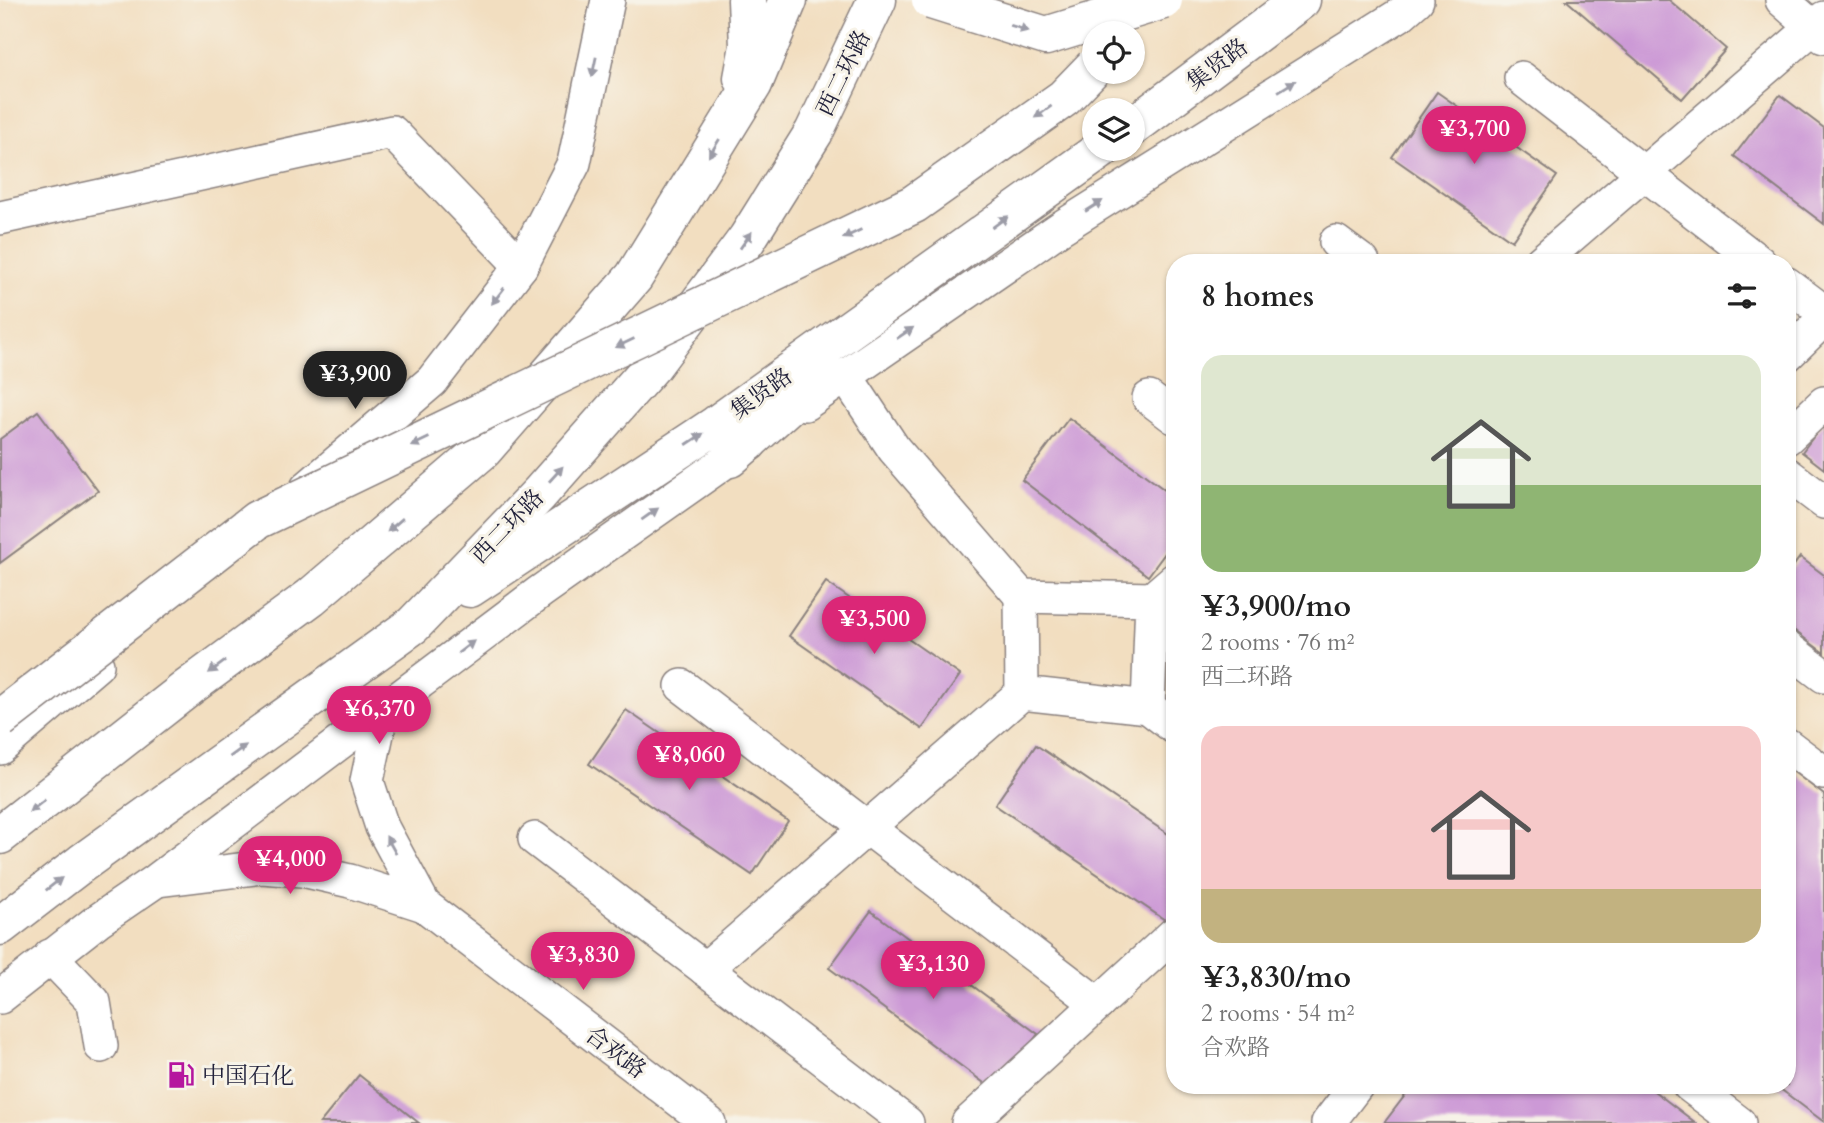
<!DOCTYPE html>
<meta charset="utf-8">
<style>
body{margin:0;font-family:Cardo,"Noto Serif SC",serif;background:#f6f6f6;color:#222;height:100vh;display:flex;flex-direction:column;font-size:26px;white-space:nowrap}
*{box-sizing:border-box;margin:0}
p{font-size:23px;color:#767676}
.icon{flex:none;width:38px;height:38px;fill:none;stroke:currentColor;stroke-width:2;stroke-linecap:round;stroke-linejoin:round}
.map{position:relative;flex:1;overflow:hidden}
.sheet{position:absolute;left:1166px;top:254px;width:630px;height:840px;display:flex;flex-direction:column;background:#fff;border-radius:28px;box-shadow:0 2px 5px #0004}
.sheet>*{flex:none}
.fabs{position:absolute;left:1082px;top:21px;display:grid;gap:14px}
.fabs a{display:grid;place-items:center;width:63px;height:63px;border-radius:50%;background:#fff;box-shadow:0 2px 5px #0004;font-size:35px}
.price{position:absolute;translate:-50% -60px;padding:0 16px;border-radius:24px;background:#db2777;color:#fff;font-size:23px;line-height:46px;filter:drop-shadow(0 2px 4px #0008)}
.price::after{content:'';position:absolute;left:50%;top:42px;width:21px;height:16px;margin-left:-10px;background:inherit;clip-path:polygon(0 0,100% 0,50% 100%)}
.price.on{background:#222;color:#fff}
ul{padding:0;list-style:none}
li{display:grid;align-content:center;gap:14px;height:371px;padding:0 35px}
li span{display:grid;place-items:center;height:217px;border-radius:21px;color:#555}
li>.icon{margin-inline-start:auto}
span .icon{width:126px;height:126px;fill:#fffc;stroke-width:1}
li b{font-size:30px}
h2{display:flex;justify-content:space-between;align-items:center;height:84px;padding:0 35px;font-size:30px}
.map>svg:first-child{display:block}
.building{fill:#cc99d6}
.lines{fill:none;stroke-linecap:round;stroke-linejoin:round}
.minor-casing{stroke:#8a807e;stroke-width:36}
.highway-casing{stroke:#8a807e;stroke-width:41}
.minor{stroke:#fff;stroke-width:33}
.highway{stroke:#fff;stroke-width:38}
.highway-bridge-casing{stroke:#8a807e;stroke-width:41;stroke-linecap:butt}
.highway-bridge{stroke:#fff;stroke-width:38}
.oneway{fill:#9c9ca7}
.labels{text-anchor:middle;stroke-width:6;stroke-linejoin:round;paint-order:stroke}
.street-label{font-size:23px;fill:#22223b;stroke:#f7f3e8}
.poi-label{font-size:23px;fill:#22223b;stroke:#f7f3e8;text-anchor:start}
</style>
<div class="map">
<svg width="1824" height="1123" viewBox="0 0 1824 1123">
<rect width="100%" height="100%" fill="#f7f3e8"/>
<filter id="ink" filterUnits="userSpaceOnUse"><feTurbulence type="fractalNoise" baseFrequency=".0143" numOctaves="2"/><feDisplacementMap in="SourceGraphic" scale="14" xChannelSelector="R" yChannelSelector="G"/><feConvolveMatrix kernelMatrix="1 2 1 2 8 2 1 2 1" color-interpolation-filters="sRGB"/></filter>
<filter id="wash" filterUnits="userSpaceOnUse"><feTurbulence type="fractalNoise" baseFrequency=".00686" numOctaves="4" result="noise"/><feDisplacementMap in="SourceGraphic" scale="28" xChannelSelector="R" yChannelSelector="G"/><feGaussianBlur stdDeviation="1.57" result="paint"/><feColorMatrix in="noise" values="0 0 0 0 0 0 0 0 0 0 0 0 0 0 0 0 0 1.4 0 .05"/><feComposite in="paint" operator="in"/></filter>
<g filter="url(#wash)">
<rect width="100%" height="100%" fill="#f2dec0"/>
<g id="blocks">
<g class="building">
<polygon points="1566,0 1669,0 1726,49 1682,99"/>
<polygon points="1437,92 1557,176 1512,241 1392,157"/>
<polygon points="1780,95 1824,128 1824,224 1734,156"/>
<polygon points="38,411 98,491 0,563 0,439"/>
<polygon points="1069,418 1174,497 1174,541 1148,576 1022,480"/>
<polygon points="1824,423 1824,469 1802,452"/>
<polygon points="1800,557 1824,575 1824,653 1787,625 1787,575"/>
<polygon points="826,582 960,675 922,729 789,636"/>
<polygon points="626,710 788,821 752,875 589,764"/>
<polygon points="1036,745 1174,838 1174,913 1168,922 995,805"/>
<polygon points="1787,767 1824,795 1824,1122 1775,1085 1787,1085"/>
<polygon points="871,911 1038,1034 995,1091 829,968"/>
<polygon points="359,1075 419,1123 320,1123"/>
<polygon points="1413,1085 1646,1085 1696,1123 1384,1123"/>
</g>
</g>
</g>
<g filter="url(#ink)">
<use href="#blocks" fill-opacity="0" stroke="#8a807e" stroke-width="2"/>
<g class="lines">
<defs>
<g id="minor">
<polyline points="1782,0 1824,37"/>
<polyline points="1521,78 1759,262"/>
<polyline points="0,218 392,132 521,266"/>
<polyline points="1336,242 1363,262"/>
<polyline points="1541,262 1824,18"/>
<polyline points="1787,284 1824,312"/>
<polyline points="1787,355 1824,319"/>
<polyline points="845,375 894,449 1021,596"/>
<polyline points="1149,398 1174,417"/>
<polyline points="805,404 1062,227 1401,14 1417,0"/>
<polyline points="1787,438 1824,403"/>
<polyline points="1787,474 1824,502"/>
<polyline points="307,488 432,381 521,266 574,163 608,0"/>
<polyline points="1152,599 1174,580"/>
<polyline points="1787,648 1824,676"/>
<polyline points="682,686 1098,1004"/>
<polyline points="1148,707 1174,727"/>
<polyline points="382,710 367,781 382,827 424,905"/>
<polyline points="1787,745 1824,773"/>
<polyline points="0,748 97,665"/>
<polyline points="535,839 907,1123"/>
<polyline points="158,880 262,867 302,870 350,881 424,905 709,1123"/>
<polyline points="50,956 94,1002 101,1046"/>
<polyline points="705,969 1022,693 1148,707 1152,599 1021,596 1022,693"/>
<polyline points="0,997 97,921 157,880 540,592 750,444"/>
<polyline points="1689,1085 1739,1123"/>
<polyline points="968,1123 1174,934"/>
<polyline points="1328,1123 1357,1085"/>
</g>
<g id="highway">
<polyline points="743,78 749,46 747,0"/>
<polyline points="1132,127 1301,0"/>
<polyline points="730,458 822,375"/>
<polyline points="470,588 716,425 1102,149"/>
<polyline points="0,835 189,687 311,597 483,450 634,277 753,84 788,0"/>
<polyline points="0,926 82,863 413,625 539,494 652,366 747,239 814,132 877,0"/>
</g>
</defs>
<use href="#minor" class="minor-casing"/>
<use href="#highway" class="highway-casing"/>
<use href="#minor" class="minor"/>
<use href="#highway" class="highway"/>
<defs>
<g id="highway-bridge">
<polyline points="931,0 1046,36 1163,0"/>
<polyline points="0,719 257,520 914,204 1064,98 1094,67"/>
</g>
</defs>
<use href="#highway-bridge" class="highway-bridge-casing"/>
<use href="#highway-bridge" class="highway-bridge"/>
</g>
<defs><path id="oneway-solid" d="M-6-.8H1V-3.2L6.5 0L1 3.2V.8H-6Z" transform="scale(1.75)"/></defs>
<g class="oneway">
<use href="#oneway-solid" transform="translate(1019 28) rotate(17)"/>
<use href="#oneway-solid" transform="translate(594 67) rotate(102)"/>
<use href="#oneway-solid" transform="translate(1287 86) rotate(-32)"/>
<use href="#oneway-solid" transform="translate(1043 112) rotate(145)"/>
<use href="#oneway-solid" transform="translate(714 148) rotate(122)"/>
<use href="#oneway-solid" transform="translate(1094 206) rotate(-32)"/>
<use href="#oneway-solid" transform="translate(1000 222) rotate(-36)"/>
<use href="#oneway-solid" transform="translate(852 234) rotate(154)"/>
<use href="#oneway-solid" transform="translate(746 240) rotate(-55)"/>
<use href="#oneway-solid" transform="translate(498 296) rotate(128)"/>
<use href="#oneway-solid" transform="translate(905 333) rotate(-34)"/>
<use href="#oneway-solid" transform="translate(625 343) rotate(154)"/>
<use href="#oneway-solid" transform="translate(695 439) rotate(-33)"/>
<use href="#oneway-solid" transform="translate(420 442) rotate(154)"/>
<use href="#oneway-solid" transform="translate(556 474) rotate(-48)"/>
<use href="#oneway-solid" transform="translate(650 514) rotate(-35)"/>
<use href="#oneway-solid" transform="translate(395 525) rotate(139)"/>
<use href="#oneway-solid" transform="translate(466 647) rotate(-37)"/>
<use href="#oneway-solid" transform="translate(217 667) rotate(144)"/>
<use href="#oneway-solid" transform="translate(238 751) rotate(-36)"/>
<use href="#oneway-solid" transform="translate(37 806) rotate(142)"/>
<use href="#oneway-solid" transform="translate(391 845) rotate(-119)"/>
<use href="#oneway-solid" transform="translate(54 884) rotate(-38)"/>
</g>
</g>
<defs>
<symbol id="fuel-bare" viewBox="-9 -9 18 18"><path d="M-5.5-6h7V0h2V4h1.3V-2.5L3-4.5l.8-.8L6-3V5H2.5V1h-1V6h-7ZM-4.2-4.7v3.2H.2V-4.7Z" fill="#b5179e" stroke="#f7f3e8" stroke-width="2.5" paint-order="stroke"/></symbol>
</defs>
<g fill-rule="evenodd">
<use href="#fuel-bare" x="162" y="1056" width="38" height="38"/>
</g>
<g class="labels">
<g class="street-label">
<text transform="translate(1217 64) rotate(-37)" y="8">集贤路</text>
<text transform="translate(843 73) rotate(-64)" y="8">西二环路</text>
<text transform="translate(761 393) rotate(-36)" y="8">集贤路</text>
<text transform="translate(507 526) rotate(-46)" y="8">西二环路</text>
<text transform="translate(616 1052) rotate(37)" y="8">合欢路</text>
</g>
<g class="poi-label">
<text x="202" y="1083">中国石化</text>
</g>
</g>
</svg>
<div class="fabs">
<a><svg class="icon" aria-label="locate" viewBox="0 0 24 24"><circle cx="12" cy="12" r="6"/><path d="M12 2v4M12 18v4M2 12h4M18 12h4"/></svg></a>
<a><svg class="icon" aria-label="layers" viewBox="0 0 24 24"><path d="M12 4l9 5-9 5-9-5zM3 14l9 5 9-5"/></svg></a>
</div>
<b class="price" style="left:1474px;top:166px">¥3,700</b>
<b class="price on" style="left:355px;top:411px">¥3,900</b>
<b class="price" style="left:874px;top:656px">¥3,500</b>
<b class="price" style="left:379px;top:746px">¥6,370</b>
<b class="price" style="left:689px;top:792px">¥8,060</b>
<b class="price" style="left:290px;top:896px">¥4,000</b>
<b class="price" style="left:583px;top:992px">¥3,830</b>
<b class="price" style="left:933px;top:1001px">¥3,130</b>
<section class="sheet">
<h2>8 homes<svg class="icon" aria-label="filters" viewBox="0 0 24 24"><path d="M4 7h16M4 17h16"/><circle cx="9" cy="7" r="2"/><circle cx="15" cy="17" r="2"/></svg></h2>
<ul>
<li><span style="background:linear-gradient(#dfe7d0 60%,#8fb573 0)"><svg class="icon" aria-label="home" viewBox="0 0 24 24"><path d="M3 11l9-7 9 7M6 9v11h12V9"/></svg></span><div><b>¥3,900/mo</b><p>2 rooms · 76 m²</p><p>西二环路</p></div></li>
<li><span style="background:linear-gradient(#f6c9c9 75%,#c2b280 0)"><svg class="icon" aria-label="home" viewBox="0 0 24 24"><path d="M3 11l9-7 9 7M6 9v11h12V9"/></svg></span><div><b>¥3,830/mo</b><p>2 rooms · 54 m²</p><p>合欢路</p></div></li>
</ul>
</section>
</div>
